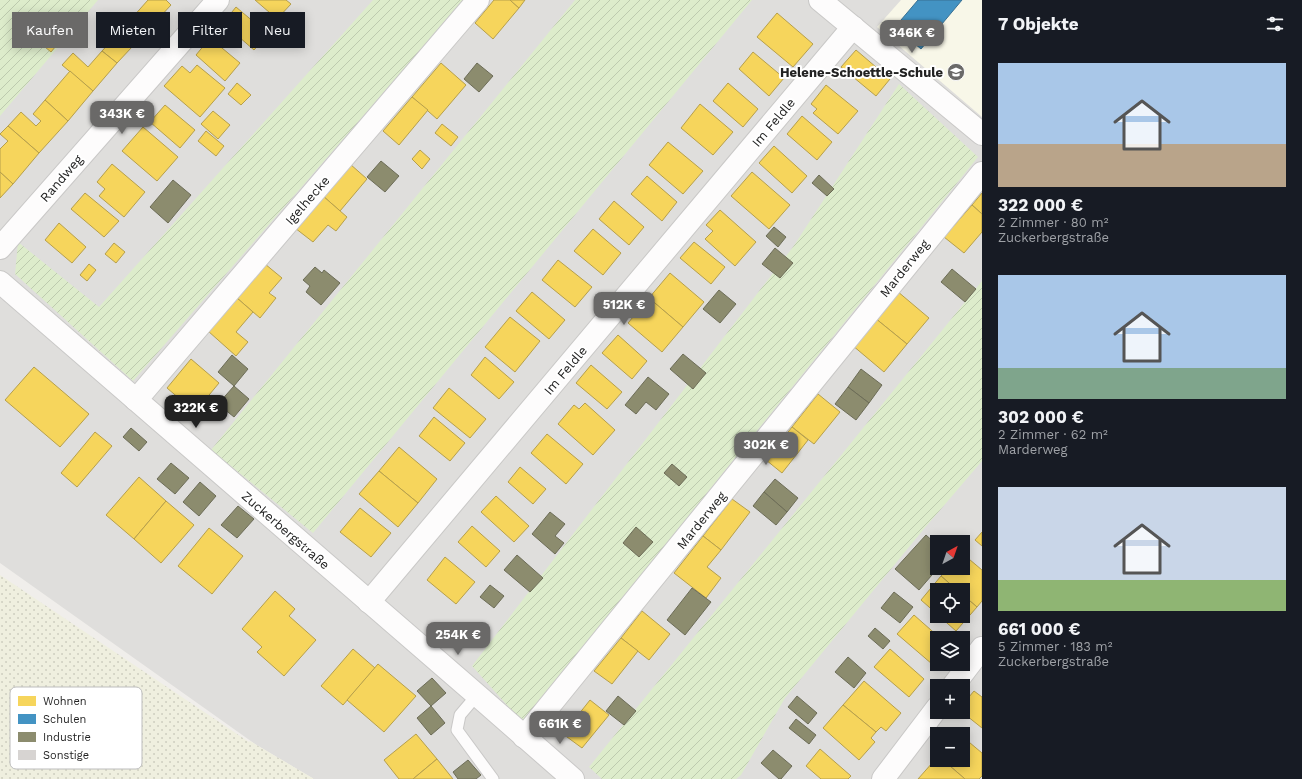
<!DOCTYPE html>
<html lang="de">
<meta charset="utf-8">
<style>
body{margin:0;font-family:"Work Sans",sans-serif;background:#20242c;color:#f1f3f6;height:100vh;display:flex;flex-direction:column;font-size:15px;white-space:nowrap}
*{box-sizing:border-box;margin:0}
p{font-size:13px;color:#9ea1a6}
.icon{flex:none;width:22px;height:22px;fill:none;stroke:currentColor;stroke-width:2;stroke-linecap:round;stroke-linejoin:round}
.map{position:relative;flex:1;overflow:hidden}
.panel{display:flex;flex-direction:column;background:#171b24;width:320px}
.panel>*{flex:none}
.guide{position:absolute;left:12px;top:12px;width:380px;height:36px;display:flex;gap:8px}
.needle{width:26px;rotate:40deg}
.controls{position:absolute;left:930px;top:535px;display:grid;gap:8px}
.controls a{display:grid;place-items:center;width:40px;height:40px;border-radius:0px;background:#171b24;box-shadow:0 2px 10px #0003;font-size:20px}
.price{position:absolute;translate:-50% -34px;padding:0 9px;border-radius:8px;background:#6a6968;color:#fff;font-size:13px;line-height:26px;filter:drop-shadow(0 1px 2px #0008)}
.price::after{content:'';position:absolute;left:50%;top:24px;width:12px;height:9px;margin-left:-6px;background:inherit;clip-path:polygon(0 0,100% 0,50% 100%)}
.price.active{background:#222;color:#fff}
ul{padding:0;list-style:none}
li{display:grid;align-content:center;gap:8px;height:212px;padding:0 16px}
li span{display:grid;place-items:center;height:124px;border-radius:0px;color:#555}
li>.icon{margin-inline-start:auto}
span .icon{width:72px;height:72px;fill:#fffc;stroke-width:1}
li b{font-size:17px}
h2{display:flex;justify-content:space-between;align-items:center;height:48px;padding:0 16px;font-size:17px}
.tag{padding:0 14px;border-radius:0px;background:#171b24;box-shadow:0 2px 10px #0003;font-size:14px;line-height:36px}
.tag.active{background:#6a6968;color:#fff}
main{display:flex;flex:1;min-height:0}
.map>svg:first-child{display:block}
.residential{fill:#dfdedc;fill-rule:evenodd}
.education{fill:#f8f7e8}
.farmland{fill:url(#farmland-dots)}
.garden{fill:url(#garden-furrows)}
.homes{fill:#f6d55c;stroke:#b69f4b}
.schools{fill:#4393c3;stroke:#397193}
.industry{fill:#8c8c6e;stroke:#6c6c57}
.lines{fill:none;stroke-linecap:round;stroke-linejoin:round}
.service-casing{stroke:#c9c8c7;stroke-width:13}
.minor-casing{stroke:#c9c8c7;stroke-width:24}
.service{stroke:#fdfcfc;stroke-width:11}
.minor{stroke:#fdfcfc;stroke-width:22}
.labels{text-anchor:middle;stroke-width:4;stroke-linejoin:round;paint-order:stroke}
.poi-label{font-size:13px;font-weight:bold;fill:#222;stroke:#fff;text-anchor:end}
.street-label{font-size:13px;fill:#222;stroke:#fff}
.key{fill:#fff;stroke:#bdbdbd;stroke-width:1}
.key-label{font-size:11px;fill:#222}
</style>
<main>
<div class="map">
<svg width="982" height="779" viewBox="0 0 982 779">
<defs>
<pattern id="farmland-dots" width="8" height="8" patternUnits="userSpaceOnUse"><rect width="8" height="8" fill="#efefdf"/><path d="M2 2h.1M6 6h.1" fill="none" stroke="#cdcdbf" stroke-width="1.8" stroke-linecap="round"/></pattern>
<pattern id="garden-furrows" width="10" height="10" patternUnits="userSpaceOnUse"><rect width="10" height="10" fill="#ddeccb"/><path d="M-1 1l2-2M0 10L10 0M9 11l2-2" fill="none" stroke="#bdcaae"/></pattern>
</defs>
<rect width="100%" height="100%" fill="#f0eeeb"/>
<path class="residential" d="M0 0H982V779H314L255 744 0 563ZM937 542H963V568H937ZM937 590H963V616H937ZM937 638H963V664H937ZM937 686H963V712H937ZM937 734H963V760H937Z"/>
<polygon class="education" points="901,0 982,0 982,117 877,27"/>
<polygon class="farmland" points="0,575 249,742 250,741 314,779 0,779"/>
<g class="garden">
<polygon points="0,0 98,0 0,116"/>
<polygon points="373,0 464,0 133,381 15,274 18,242 99,307"/>
<polygon points="575,0 752,0 313,533 211,450"/>
<polygon points="899,84 978,157 726,469 524,724 472,666 793,247"/>
<polygon points="982,281 982,461 923,530 785,698 741,775 736,779 602,779 589,767"/>
</g>
<g class="homes">
<polygon points="148,0 166,0 171,5 147,31 132,18"/>
<polygon points="255,0 286,0 291,4 277,19"/>
<polygon points="494,0 510,0 519,8 493,39 475,23"/>
<polygon points="510,0 525,0 519,8"/>
<polygon points="236,7 268,34 254,50 223,23"/>
<polygon points="777,13 813,44 793,67 757,37"/>
<polygon points="132,18 147,31 117,63 102,51"/>
<polygon points="48,31 60,41 51,52 39,42"/>
<polygon points="210,38 240,63 225,81 196,55"/>
<polygon points="856,50 890,79 876,96 841,67"/>
<polygon points="102,51 117,63 93,91 62,65 73,53 88,67"/>
<polygon points="753,52 784,78 769,96 739,69"/>
<polygon points="441,63 466,85 437,119 412,97"/>
<polygon points="197,65 225,88 200,117 164,86 182,66 190,73"/>
<polygon points="70,71 93,91 68,121 45,100"/>
<polygon points="237,83 251,95 241,105 228,94"/>
<polygon points="728,83 758,109 743,127 713,101"/>
<polygon points="826,85 858,111 838,134 813,113 817,109 811,104"/>
<polygon points="412,97 428,110 399,145 383,131"/>
<polygon points="45,100 68,121 39,153 8,126 21,112 36,126 41,121 33,114"/>
<polygon points="700,104 733,132 713,155 681,128"/>
<polygon points="165,105 195,130 180,148 150,122"/>
<polygon points="213,111 230,125 218,139 201,124"/>
<polygon points="802,116 832,142 817,160 787,134"/>
<polygon points="442,124 458,137 451,146 435,133"/>
<polygon points="8,126 39,153 13,184 0,172 0,149 8,141 0,134"/>
<polygon points="143,127 178,157 157,181 122,151"/>
<polygon points="206,131 224,146 216,156 198,141"/>
<polygon points="668,142 703,171 683,194 649,165"/>
<polygon points="774,146 807,176 792,193 759,163"/>
<polygon points="420,150 430,159 422,169 412,159"/>
<polygon points="112,164 145,192 124,217 99,196 105,189 97,182"/>
<polygon points="350,164 367,179 340,211 323,196"/>
<polygon points="0,172 13,184 0,198"/>
<polygon points="752,172 790,205 769,229 731,196"/>
<polygon points="647,176 677,202 662,221 631,194"/>
<polygon points="85,193 119,221 104,237 71,209"/>
<polygon points="982,193 982,214 972,205"/>
<polygon points="323,196 347,217 336,231 328,225 313,242 295,228"/>
<polygon points="614,201 644,227 629,245 599,219"/>
<polygon points="972,205 982,214 982,232 964,253 944,237"/>
<polygon points="720,210 756,242 735,266 705,239 713,231 706,225"/>
<polygon points="59,223 86,247 72,263 45,240"/>
<polygon points="593,229 621,253 603,275 574,251"/>
<polygon points="694,242 725,267 711,284 680,258"/>
<polygon points="114,243 125,252 116,263 105,254"/>
<polygon points="558,260 592,287 575,307 542,280"/>
<polygon points="89,264 96,270 87,281 80,275"/>
<polygon points="265,264 282,278 269,293 276,298 260,318 237,298"/>
<polygon points="670,273 704,302 683,327 649,298"/>
<polygon points="897,291 929,318 907,344 875,318"/>
<polygon points="532,292 565,320 549,339 516,311"/>
<polygon points="237,298 253,312 236,332 248,342 236,356 208,331"/>
<polygon points="649,298 683,327 662,352 628,323"/>
<polygon points="510,317 540,341 515,372 485,347"/>
<polygon points="875,318 907,344 884,372 852,345"/>
<polygon points="618,335 647,361 632,379 602,353"/>
<polygon points="485,357 514,382 499,399 471,375"/>
<polygon points="191,359 219,383 195,412 167,388"/>
<polygon points="591,365 622,392 607,409 576,383"/>
<polygon points="34,367 89,414 60,447 5,400"/>
<polygon points="449,388 486,419 470,438 433,408"/>
<polygon points="818,394 840,412 814,444 792,427"/>
<polygon points="585,403 615,430 593,455 558,424 574,405 579,409"/>
<polygon points="434,417 465,443 450,461 419,436"/>
<polygon points="792,427 808,440 782,473 766,460"/>
<polygon points="95,432 112,446 77,487 61,473"/>
<polygon points="547,434 583,464 566,484 531,453"/>
<polygon points="399,447 437,479 418,503 379,471"/>
<polygon points="520,467 546,489 533,504 508,482"/>
<polygon points="379,471 418,503 398,527 359,494"/>
<polygon points="139,477 166,501 134,539 106,515"/>
<polygon points="496,496 529,526 514,542 481,512"/>
<polygon points="732,499 750,512 721,550 703,536"/>
<polygon points="166,501 194,525 161,563 134,539"/>
<polygon points="360,508 391,533 371,557 340,532"/>
<polygon points="472,526 500,551 486,567 458,542"/>
<polygon points="209,528 243,556 212,594 178,566"/>
<polygon points="982,532 982,546 975,540"/>
<polygon points="703,536 721,550 707,567 721,578 706,598 674,573"/>
<polygon points="963,554 982,570 982,601 977,607 963,595 963,590 957,590 941,576 949,568 963,568"/>
<polygon points="445,557 475,582 456,604 427,580"/>
<polygon points="941,576 957,590 937,590 937,614 921,600"/>
<polygon points="275,591 295,609 289,616 316,640 284,676 257,652 262,647 242,629"/>
<polygon points="963,595 977,607 956,631 939,616 963,616"/>
<polygon points="642,611 670,634 649,660 621,638"/>
<polygon points="914,615 940,638 937,638 937,658 932,664 897,634"/>
<polygon points="621,638 638,651 612,684 594,671"/>
<polygon points="353,649 375,668 343,705 321,686"/>
<polygon points="890,649 924,679 909,697 874,667"/>
<polygon points="378,664 416,696 384,732 347,700"/>
<polygon points="864,681 901,713 886,731 881,727 876,732 843,705"/>
<polygon points="974,691 982,697 982,728 962,712 963,704"/>
<polygon points="590,700 609,715 582,748 563,734"/>
<polygon points="843,705 876,732 871,738 875,742 859,760 823,728"/>
<polygon points="416,734 437,759 413,779 399,779 384,760"/>
<polygon points="963,737 982,753 982,776 979,779 965,779 943,760 963,760"/>
<polygon points="820,749 851,776 848,779 821,779 806,766"/>
<polygon points="437,759 453,779 413,779"/>
<polygon points="941,760 943,760 965,779 918,779 933,762 937,765"/>
</g>
<polygon class="schools" points="918,0 962,0 921,49 895,27"/>
<g class="industry">
<polygon points="279,21 302,40 295,47 273,28"/>
<polygon points="477,63 493,76 479,92 464,79"/>
<polygon points="381,161 399,176 385,192 367,177"/>
<polygon points="819,175 834,189 827,196 812,183"/>
<polygon points="173,180 191,195 168,223 150,207"/>
<polygon points="774,227 786,237 778,247 766,236"/>
<polygon points="775,248 793,263 780,278 762,264"/>
<polygon points="315,267 322,273 324,270 340,283 321,305 306,292 310,286 303,280"/>
<polygon points="952,269 976,289 965,302 941,282"/>
<polygon points="719,290 736,304 720,323 703,309"/>
<polygon points="683,354 706,373 693,389 670,369"/>
<polygon points="232,355 248,369 234,386 218,372"/>
<polygon points="861,369 882,385 869,403 848,387"/>
<polygon points="648,377 669,394 656,410 646,402 636,414 625,405"/>
<polygon points="234,386 249,399 234,417 218,404"/>
<polygon points="848,387 869,403 856,420 835,404"/>
<polygon points="131,428 147,442 139,451 123,437"/>
<polygon points="171,463 189,478 175,494 157,479"/>
<polygon points="672,464 687,477 679,486 664,473"/>
<polygon points="775,479 798,498 787,512 764,492"/>
<polygon points="200,482 216,496 199,516 183,502"/>
<polygon points="764,492 787,512 776,525 753,506"/>
<polygon points="238,506 254,519 237,538 221,525"/>
<polygon points="550,512 565,524 555,536 564,543 555,554 532,534"/>
<polygon points="636,527 653,542 639,557 623,543"/>
<polygon points="926,535 937,545 938,568 919,590 895,569"/>
<polygon points="517,555 543,578 530,592 504,570"/>
<polygon points="490,585 504,596 494,608 480,597"/>
<polygon points="692,588 711,602 685,635 667,620"/>
<polygon points="894,592 913,607 900,623 881,608"/>
<polygon points="875,628 890,641 883,649 868,636"/>
<polygon points="848,657 866,673 854,688 835,672"/>
<polygon points="432,678 446,693 431,706 417,691"/>
<polygon points="618,696 636,711 624,725 606,711"/>
<polygon points="797,696 817,713 808,724 788,707"/>
<polygon points="431,706 445,723 431,735 417,718"/>
<polygon points="796,719 816,735 809,744 789,728"/>
<polygon points="773,750 792,766 781,779 779,779 761,763"/>
<polygon points="468,760 481,775 476,779 458,779 453,772"/>
</g>
<g class="lines">
<defs>
<polyline id="service" points="477,695 460,715 457,730 493,779"/>
<g id="minor">
<polyline points="820,0 982,134"/>
<polyline points="0,248 218,0"/>
<polyline points="0,282 477,695 573,779"/>
<polyline points="136,400 478,0"/>
<polyline points="369,602 853,27"/>
<polyline points="953,686 982,648"/>
<polyline points="524,737 982,173"/>
<polyline points="883,779 937,708"/>
</g>
</defs>
<use href="#service" class="service-casing"/>
<use href="#minor" class="minor-casing"/>
<use href="#service" class="service"/>
<use href="#minor" class="minor"/>
</g>
<defs>
<symbol id="school-disc" viewBox="-11 -11 22 22"><circle r="9.5" fill="#6a6968" stroke="#fff"/><path d="M0-5L7-2L0 1L-7-2ZM-4 1L0 2.5L4 1V4Q0 6-4 4Z" fill="#fff"/></symbol>
</defs>
<g fill-rule="evenodd">
<use href="#school-disc" x="946" y="62" width="20" height="20"/>
</g>
<g class="labels">
<g class="poi-label">
<text x="943" y="77">Helene-Schoettle-Schule</text>
</g>
<g class="street-label">
<text transform="translate(773 122) rotate(-50)" y="5">Im Feldle</text>
<text transform="translate(61 178) rotate(-49)" y="5">Randweg</text>
<text transform="translate(307 200) rotate(-49)" y="5">Igelhecke</text>
<text transform="translate(904 268) rotate(-51)" y="5">Marderweg</text>
<text transform="translate(565 370) rotate(-50)" y="5">Im Feldle</text>
<text transform="translate(701 520) rotate(-51)" y="5">Marderweg</text>
<text transform="translate(286 530) rotate(41)" y="5">Zuckerbergstraße</text>
</g>
</g>
<rect x="10" y="687" width="132" height="82" rx="6" class="key"/>
<rect x="18" y="696" width="18" height="10" fill="#f6d55c"/>
<rect x="18" y="714" width="18" height="10" fill="#4393c3"/>
<rect x="18" y="732" width="18" height="10" fill="#8c8c6e"/>
<rect x="18" y="750" width="18" height="10" fill="#d7d4d2"/>
<g class="key-label">
<text x="43" y="705">Wohnen</text>
<text x="43" y="723">Schulen</text>
<text x="43" y="741">Industrie</text>
<text x="43" y="759">Sonstige</text>
</g>
</svg>
<div class="controls">
<a><svg class="needle" viewBox="-14 -14 28 28"><path d="M0-13l5 13h-10z" fill="#e53935"/><path d="M0 13l5-13h-10z" fill="#9ea1a6"/></svg></a>
<a><svg class="icon" aria-label="locate" viewBox="0 0 24 24"><circle cx="12" cy="12" r="6"/><path d="M12 2v4M12 18v4M2 12h4M18 12h4"/></svg></a>
<a><svg class="icon" aria-label="layers" viewBox="0 0 24 24"><path d="M12 4l9 5-9 5-9-5zM3 14l9 5 9-5"/></svg></a>
<a>+</a>
<a>−</a>
</div>
<b class="price" style="left:912px;top:54px">346K €</b>
<b class="price" style="left:122px;top:135px">343K €</b>
<b class="price" style="left:624px;top:326px">512K €</b>
<b class="price active" style="left:196px;top:429px">322K €</b>
<b class="price" style="left:766px;top:466px">302K €</b>
<b class="price" style="left:458px;top:656px">254K €</b>
<b class="price" style="left:560px;top:745px">661K €</b>
<div class="guide">
<a class="tag active">Kaufen</a>
<a class="tag">Mieten</a>
<a class="tag">Filter</a>
<a class="tag">Neu</a>
</div>
</div>
<section class="panel">
<h2>7 Objekte<svg class="icon" aria-label="filters" viewBox="0 0 24 24"><path d="M4 7h16M4 17h16"/><circle cx="9" cy="7" r="2"/><circle cx="15" cy="17" r="2"/></svg></h2>
<ul>
<li><span style="background:linear-gradient(#a9c7e8 65%,#b9a48a 0)"><svg class="icon" aria-label="home" viewBox="0 0 24 24"><path d="M3 11l9-7 9 7M6 9v11h12V9"/></svg></span><div><b>322 000 €</b><p>2 Zimmer · 80 m²</p><p>Zuckerbergstraße</p></div></li>
<li><span style="background:linear-gradient(#a9c7e8 75%,#7fa58c 0)"><svg class="icon" aria-label="home" viewBox="0 0 24 24"><path d="M3 11l9-7 9 7M6 9v11h12V9"/></svg></span><div><b>302 000 €</b><p>2 Zimmer · 62 m²</p><p>Marderweg</p></div></li>
<li><span style="background:linear-gradient(#c9d6e8 75%,#8fb573 0)"><svg class="icon" aria-label="home" viewBox="0 0 24 24"><path d="M3 11l9-7 9 7M6 9v11h12V9"/></svg></span><div><b>661 000 €</b><p>5 Zimmer · 183 m²</p><p>Zuckerbergstraße</p></div></li>
</ul>
</section>
</main>
